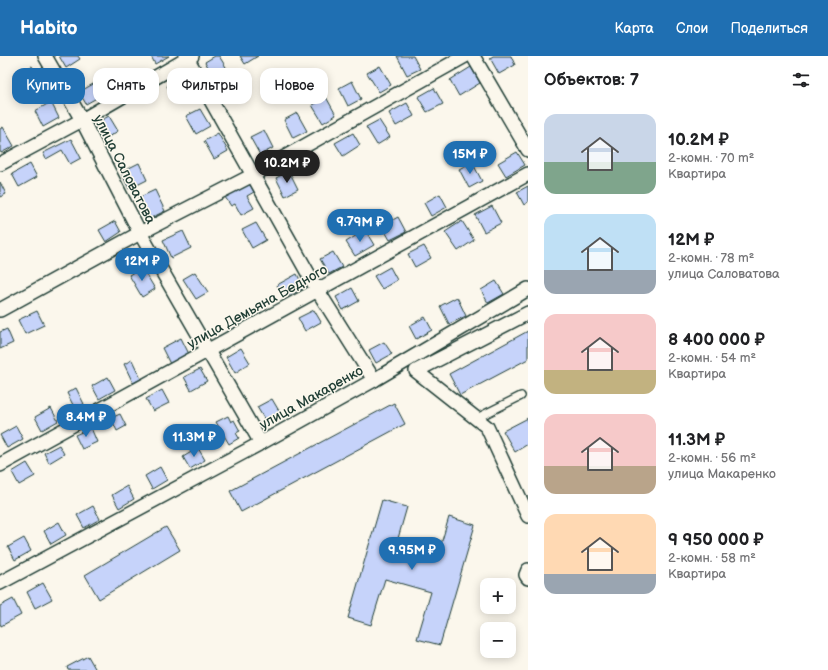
<!DOCTYPE html>
<html lang="ru">
<meta charset="utf-8">
<style>
body{margin:0;font-family:"Balsamiq Sans",sans-serif;background:#f2f2f2;color:#202124;height:100vh;display:flex;flex-direction:column;font-size:15px;white-space:nowrap}
*{box-sizing:border-box;margin:0}
p{font-size:13px;color:#757577}
.icon{flex:none;width:22px;height:22px;fill:none;stroke:currentColor;stroke-width:2;stroke-linecap:round;stroke-linejoin:round}
.map{position:relative;flex:1;overflow:hidden}
.details{display:flex;flex-direction:column;background:#fff;width:300px}
.details>*{flex:none}
.guide{position:absolute;left:12px;top:12px;width:380px;height:36px;display:flex;gap:8px}
.fabs{position:absolute;left:480px;top:522px;display:grid;gap:8px}
.fabs a{display:grid;place-items:center;width:36px;height:36px;border-radius:8px;background:#fff;box-shadow:0 2px 10px #0003;font-size:20px}
.price{position:absolute;translate:-50% -34px;padding:0 9px;border-radius:14px;background:#1f6fb2;color:#fff;font-size:13px;line-height:26px;filter:drop-shadow(0 1px 2px #0008)}
.price::after{content:'';position:absolute;left:50%;top:24px;width:12px;height:9px;margin-left:-6px;background:inherit;clip-path:polygon(0 0,100% 0,50% 100%)}
.price.on{background:#222;color:#fff}
ul{padding:0;list-style:none}
li{display:flex;align-items:center;gap:12px;height:100px;padding:0 16px}
li span{display:grid;place-items:center;flex:none;width:112px;height:80px;border-radius:12px;color:#555}
li>.icon{margin-inline-start:auto}
span .icon{width:48px;height:48px;fill:#fffc;stroke-width:1}
li b{font-size:17px}
h2{display:flex;justify-content:space-between;align-items:center;height:48px;padding:0 16px;font-size:17px}
.pill{padding:0 14px;border-radius:12px;background:#fff;box-shadow:0 2px 10px #0003;font-size:14px;line-height:36px}
.pill.on{background:#1f6fb2;color:#fff}
header{display:flex;align-items:center;gap:24px;box-sizing:border-box;height:56px;padding:0 20px;background:#1f6fb2;color:#fff}
header strong{font-size:19px}
nav{display:flex;gap:22px;margin-inline-start:auto;font-size:14px}
main{display:flex;flex:1;min-height:0}
.map>svg:first-child{display:block}
.building{fill:#c6d3fa;stroke:#1f3d34}
.lines{fill:none;stroke-linecap:round;stroke-linejoin:round}
.service-casing{stroke:#1f3d34;stroke-width:10}
.minor-casing{stroke:#1f3d34;stroke-width:16}
.service{stroke:#fbf7ec;stroke-width:7}
.minor{stroke:#fbf7ec;stroke-width:13}
.labels{text-anchor:middle;stroke-width:3;stroke-linejoin:round;paint-order:stroke}
.street-label{font-size:14px;fill:#1f3d34;stroke:#fbf7ec}
</style>
<header>
<strong>Habito</strong>
<nav><a>Карта</a><a>Слои</a><a>Поделиться</a></nav>
</header>
<main>
<div class="map">
<svg width="528" height="614" viewBox="0 0 528 614">
<rect width="100%" height="100%" fill="#fbf7ec"/>
<filter id="ink" filterUnits="userSpaceOnUse"><feTurbulence type="fractalNoise" baseFrequency=".025" numOctaves="2"/><feDisplacementMap in="SourceGraphic" scale="8" xChannelSelector="R" yChannelSelector="G"/><feConvolveMatrix kernelMatrix="1 2 1 2 8 2 1 2 1" color-interpolation-filters="sRGB"/></filter>
<g filter="url(#ink)">
<g class="building">
<polygon points="59,0 78,0 80,3 66,12"/>
<polygon points="151,0 169,0 155,8"/>
<polygon points="215,0 219,0 229,16 216,24 205,6"/>
<polygon points="240,0 258,0 245,8"/>
<polygon points="397,0 413,0 420,13 407,19"/>
<polygon points="493,0 511,0 515,9 499,18 490,2"/>
<polygon points="32,10 38,22 19,32 13,19"/>
<polygon points="380,10 391,29 379,36 367,17"/>
<polygon points="471,11 480,27 459,40 450,24"/>
<polygon points="185,20 192,34 174,43 167,30"/>
<polygon points="352,25 361,43 348,50 339,32"/>
<polygon points="95,27 102,39 86,48 79,36"/>
<polygon points="434,32 443,48 427,56 418,41"/>
<polygon points="326,41 336,59 323,67 312,49"/>
<polygon points="51,46 59,62 43,71 35,55"/>
<polygon points="407,47 414,60 396,70 389,57"/>
<polygon points="200,53 210,70 196,78 186,60"/>
<polygon points="297,57 307,75 293,82 284,64"/>
<polygon points="109,60 118,75 103,84 94,68"/>
<polygon points="379,64 390,81 377,89 366,71"/>
<polygon points="3,71 14,90 1,97 0,95 0,73"/>
<polygon points="264,74 273,92 260,99 250,81"/>
<polygon points="218,77 228,95 214,103 204,85"/>
<polygon points="353,77 360,89 343,100 335,87"/>
<polygon points="71,83 81,102 70,108 62,94 46,103 43,97"/>
<polygon points="517,96 525,109 506,120 498,107"/>
<polygon points="472,106 482,125 469,132 459,113"/>
<polygon points="139,107 147,124 129,133 121,116"/>
<polygon points="30,108 37,121 19,131 12,118"/>
<polygon points="289,115 298,133 285,140 276,122"/>
<polygon points="0,126 6,138 0,141"/>
<polygon points="249,127 254,136 247,140 254,152 241,159 235,148 231,150 225,141"/>
<polygon points="528,130 528,146 524,149 517,136"/>
<polygon points="155,134 165,155 149,163 138,142"/>
<polygon points="440,138 447,151 431,160 424,147"/>
<polygon points="492,150 501,167 484,176 475,159"/>
<polygon points="398,161 406,176 390,184 382,170"/>
<polygon points="115,165 121,176 106,186 99,174"/>
<polygon points="462,165 474,184 458,195 445,176"/>
<polygon points="256,167 266,184 252,192 242,174"/>
<polygon points="365,174 374,189 355,200 346,186"/>
<polygon points="183,175 191,192 171,202 163,184"/>
<polygon points="424,190 431,202 415,211 408,198"/>
<polygon points="333,196 342,211 329,218 320,203"/>
<polygon points="142,211 155,233 142,241 129,219"/>
<polygon points="390,211 397,224 382,233 374,220"/>
<polygon points="195,216 208,236 196,243 183,223"/>
<polygon points="297,218 304,232 284,242 277,229"/>
<polygon points="496,225 504,238 488,247 481,234"/>
<polygon points="352,232 359,245 343,254 336,241"/>
<polygon points="457,241 466,260 449,268 440,250"/>
<polygon points="314,254 321,266 305,275 298,262"/>
<polygon points="37,255 44,269 25,278 18,264"/>
<polygon points="425,261 432,274 416,283 409,270"/>
<polygon points="7,273 13,287 0,293 0,276"/>
<polygon points="528,275 528,303 460,339 449,318"/>
<polygon points="181,282 189,298 170,308 162,292"/>
<polygon points="384,286 392,298 376,307 369,294"/>
<polygon points="241,292 250,307 235,317 226,301"/>
<polygon points="132,304 141,323 133,327 124,308"/>
<polygon points="200,313 207,325 191,334 184,321"/>
<polygon points="108,321 115,334 99,343 92,330"/>
<polygon points="76,332 84,348 75,353 67,337"/>
<polygon points="162,334 169,347 153,355 146,343"/>
<polygon points="272,343 282,360 268,369 257,351"/>
<polygon points="394,347 405,368 241,456 230,435"/>
<polygon points="51,352 58,365 42,374 35,361"/>
<polygon points="120,358 126,370 117,375 111,362"/>
<polygon points="228,360 231,366 234,364 240,375 236,377 239,382 229,388 216,366"/>
<polygon points="528,362 528,388 515,396 503,375"/>
<polygon points="16,370 23,383 7,392 0,379"/>
<polygon points="91,372 97,386 82,393 75,379"/>
<polygon points="59,389 64,398 49,407 44,397"/>
<polygon points="198,392 205,404 190,413 183,401"/>
<polygon points="27,407 35,420 19,429 12,416"/>
<polygon points="160,411 167,424 152,433 145,420"/>
<polygon points="127,430 134,443 119,452 112,439"/>
<polygon points="382,444 407,451 395,493 436,505 449,461 475,469 440,589 417,583 431,536 385,523 371,569 348,562"/>
<polygon points="93,450 100,463 84,472 77,459"/>
<polygon points="59,466 66,479 51,488 44,475"/>
<polygon points="166,471 180,494 99,543 85,519"/>
<polygon points="24,482 31,495 15,504 8,491"/>
<polygon points="43,527 52,543 35,552 27,536"/>
<polygon points="13,543 21,559 1,570 0,567 0,550"/>
<polygon points="88,600 96,614 68,614 67,611"/>
</g>
<g class="lines">
<defs>
<polyline id="service" points="477,362 521,340"/>
<g id="minor">
<polyline points="45,0 82,64 140,177 261,387"/>
<polyline points="186,0 318,235 374,324"/>
<polyline points="473,0 528,94"/>
<polyline points="0,108 82,64 192,0"/>
<polyline points="0,254 140,177 253,119 465,0"/>
<polyline points="528,257 416,315 487,371 528,460"/>
<polyline points="0,409 528,118"/>
<polyline points="528,514 526,519 528,522"/>
<polyline points="0,527 261,387 374,324 528,233"/>
</g>
</defs>
<use href="#service" class="service-casing"/>
<use href="#minor" class="minor-casing"/>
<use href="#service" class="service"/>
<use href="#minor" class="minor"/>
</g>
</g>
<g class="labels">
<g class="street-label">
<text transform="translate(125 113) rotate(63)" y="5">улица Саловатова</text>
<text transform="translate(257 250) rotate(-29)" y="5">улица Демьяна Бедного</text>
<text transform="translate(311 341) rotate(-29)" y="5">улица Макаренко</text>
</g>
</g>
</svg>
<div class="fabs">
<a>+</a>
<a>−</a>
</div>
<b class="price" style="left:470px;top:119px">15M ₽</b>
<b class="price on" style="left:287px;top:128px">10.2M ₽</b>
<b class="price" style="left:360px;top:187px">9.79M ₽</b>
<b class="price" style="left:142px;top:226px">12M ₽</b>
<b class="price" style="left:86px;top:382px">8.4M ₽</b>
<b class="price" style="left:194px;top:402px">11.3M ₽</b>
<b class="price" style="left:412px;top:515px">9.95M ₽</b>
<div class="guide">
<a class="pill on">Купить</a>
<a class="pill">Снять</a>
<a class="pill">Фильтры</a>
<a class="pill">Новое</a>
</div>
</div>
<section class="details">
<h2>Объектов: 7<svg class="icon" aria-label="filters" viewBox="0 0 24 24"><path d="M4 7h16M4 17h16"/><circle cx="9" cy="7" r="2"/><circle cx="15" cy="17" r="2"/></svg></h2>
<ul>
<li><span style="background:linear-gradient(#c9d6e8 60%,#7fa58c 0)"><svg class="icon" aria-label="home" viewBox="0 0 24 24"><path d="M3 11l9-7 9 7M6 9v11h12V9"/></svg></span><div><b>10.2M ₽</b><p>2-комн. · 70 m²</p><p>Квартира</p></div></li>
<li><span style="background:linear-gradient(#bfe0f5 70%,#9aa5b1 0)"><svg class="icon" aria-label="home" viewBox="0 0 24 24"><path d="M3 11l9-7 9 7M6 9v11h12V9"/></svg></span><div><b>12M ₽</b><p>2-комн. · 78 m²</p><p>улица Саловатова</p></div></li>
<li><span style="background:linear-gradient(#f6c9c9 70%,#c2b280 0)"><svg class="icon" aria-label="home" viewBox="0 0 24 24"><path d="M3 11l9-7 9 7M6 9v11h12V9"/></svg></span><div><b>8 400 000 ₽</b><p>2-комн. · 54 m²</p><p>Квартира</p></div></li>
<li><span style="background:linear-gradient(#f6c9c9 65%,#b9a48a 0)"><svg class="icon" aria-label="home" viewBox="0 0 24 24"><path d="M3 11l9-7 9 7M6 9v11h12V9"/></svg></span><div><b>11.3M ₽</b><p>2-комн. · 56 m²</p><p>улица Макаренко</p></div></li>
<li><span style="background:linear-gradient(#ffd9b3 75%,#9aa5b1 0)"><svg class="icon" aria-label="home" viewBox="0 0 24 24"><path d="M3 11l9-7 9 7M6 9v11h12V9"/></svg></span><div><b>9 950 000 ₽</b><p>2-комн. · 58 m²</p><p>Квартира</p></div></li>
</ul>
</section>
</main>
